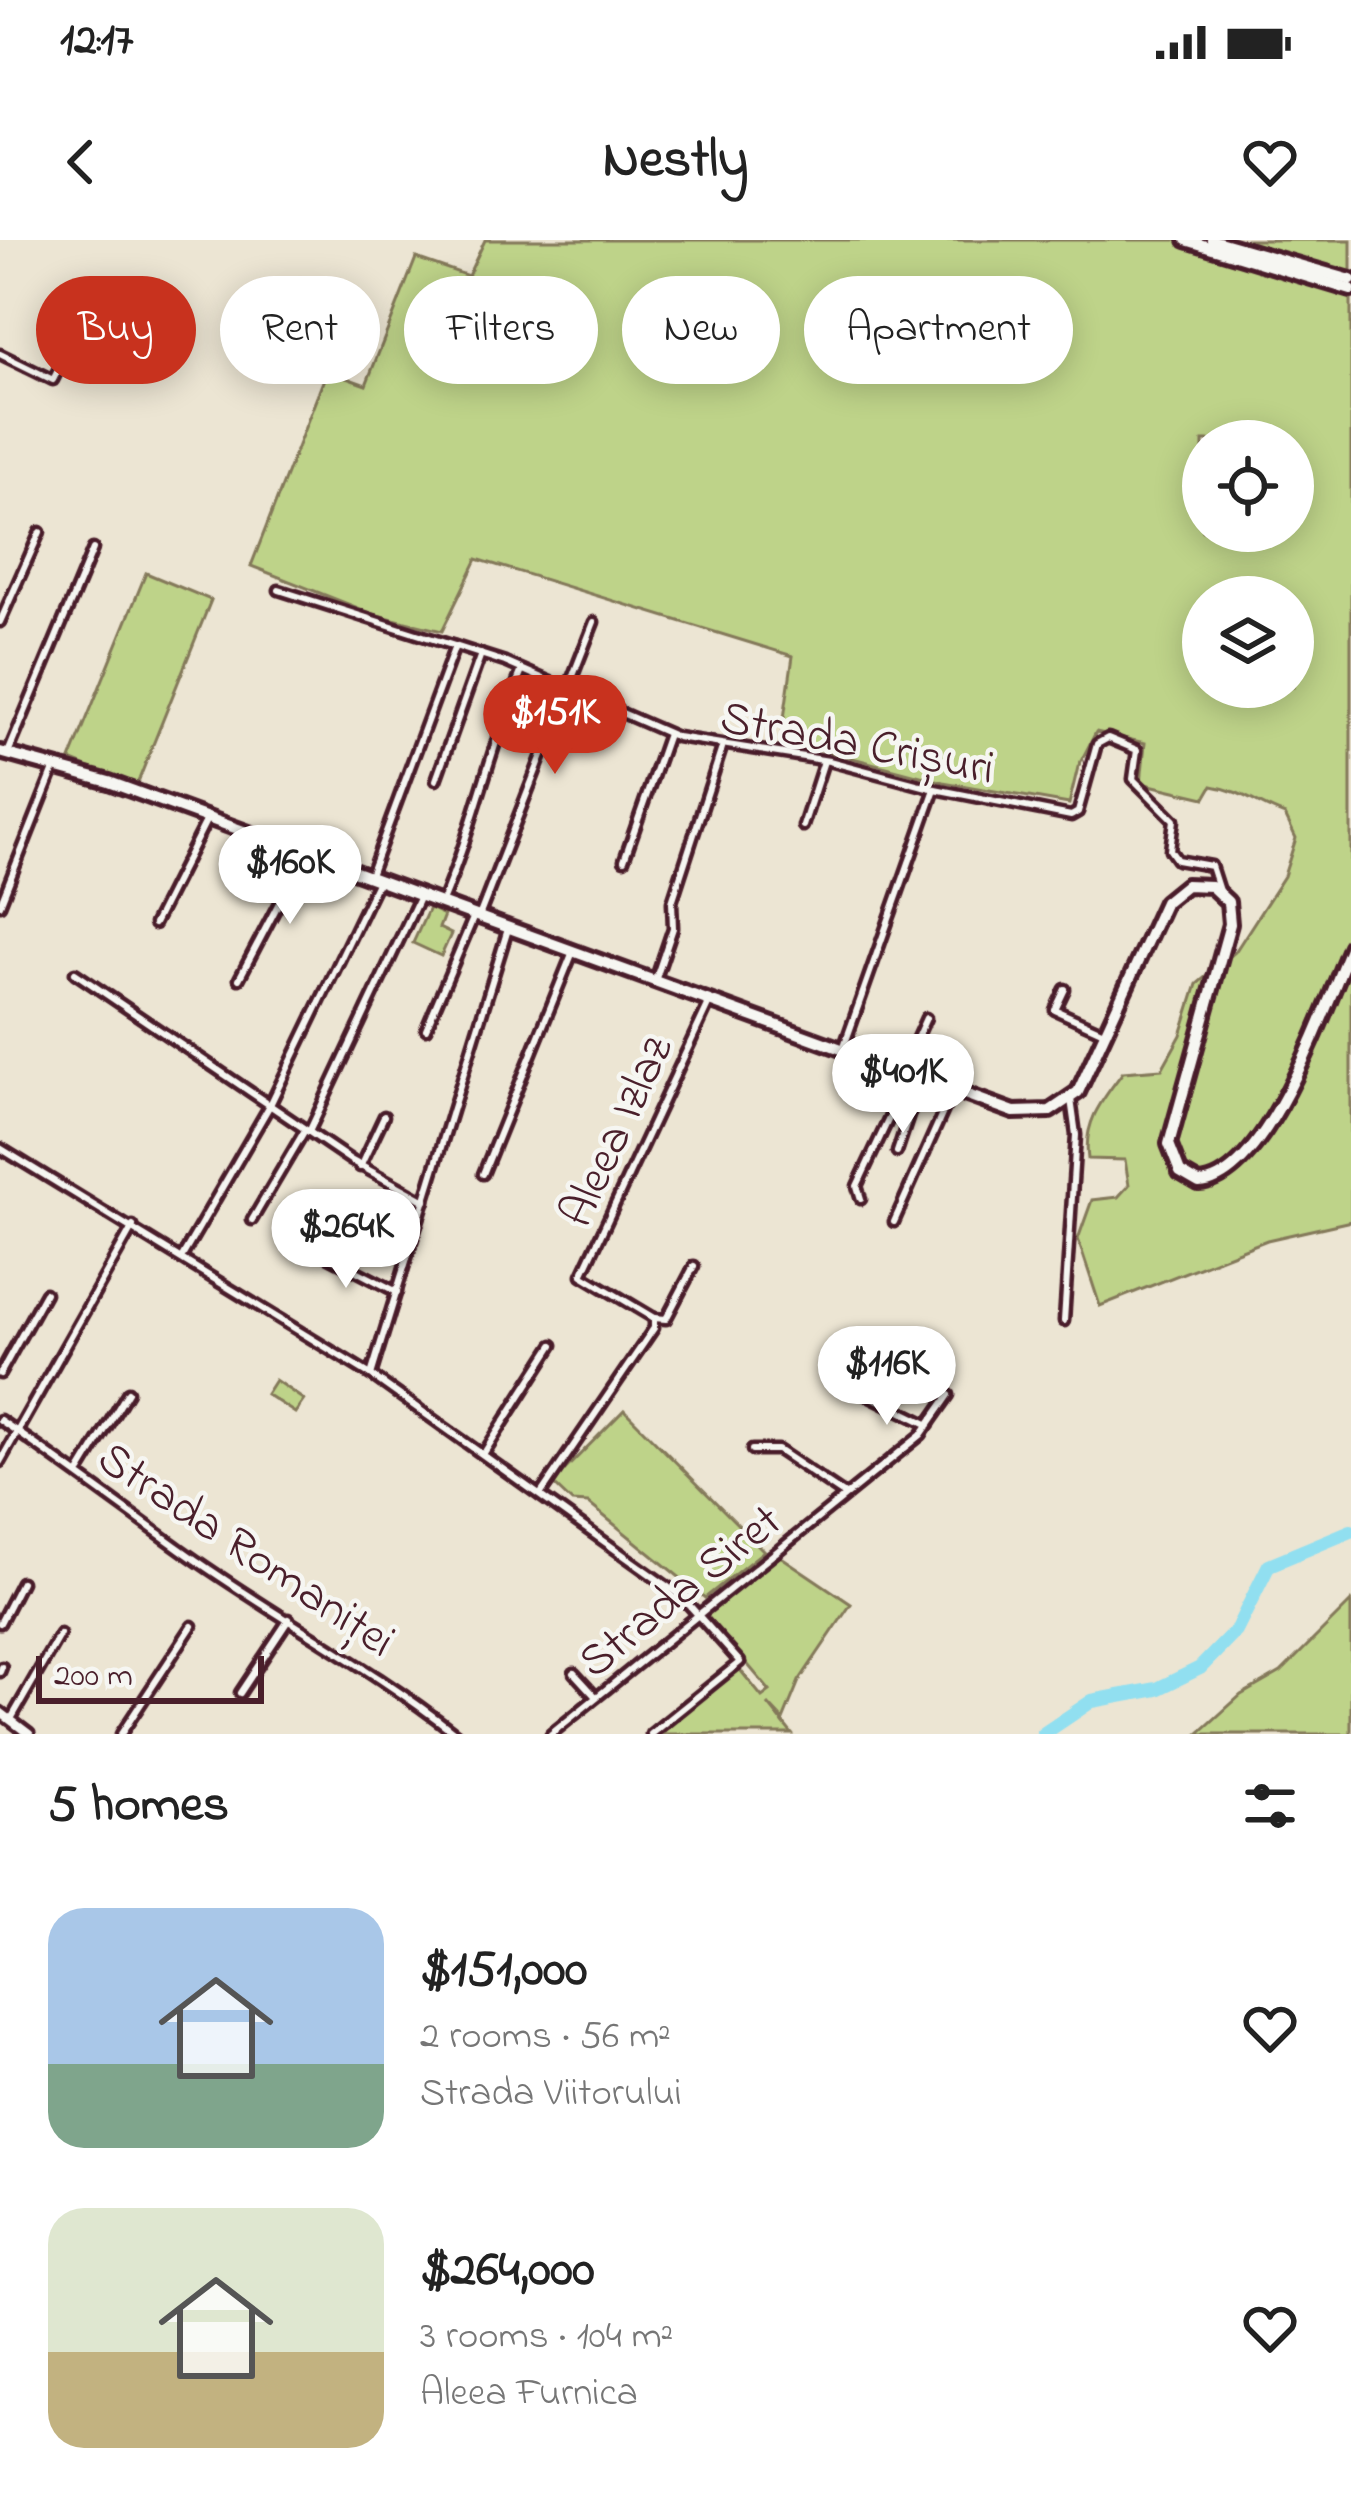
<!DOCTYPE html>
<meta charset="utf-8">
<style>
body{margin:0;font-family:"Indie Flower",sans-serif;background:#f2f2f2;color:#222;height:100vh;display:flex;flex-direction:column;font-size:45px;white-space:nowrap}
*{box-sizing:border-box;margin:0}
p{font-size:39px;color:#767676}
.icon{flex:none;width:66px;height:66px;fill:none;stroke:currentColor;stroke-width:2;stroke-linecap:round;stroke-linejoin:round}
.map{position:relative;height:1494px;overflow:hidden}
.details{display:flex;flex-direction:column;background:#fff;flex:1}
.details>*{flex:none}
.banner{position:absolute;left:36px;top:36px;width:1281px;height:108px;display:flex;gap:24px}
.controls{position:absolute;left:1182px;top:180px;display:grid;gap:24px}
.controls a{display:grid;place-items:center;width:132px;height:132px;border-radius:50%;background:#fff;box-shadow:0 6px 30px #0003;font-size:60px}
.scale{position:absolute;left:36px;bottom:30px;width:228px;box-sizing:border-box;padding-left:12px;border:6px solid #4a1f2b;border-top:0;font-size:33px;line-height:42px;white-space:nowrap;color:#4a1f2b;-webkit-text-stroke:9px #f6f6f2;paint-order:stroke}
.price{position:absolute;translate:-50% -102px;padding:0 27px;border-radius:42px;background:#fff;color:#222;font-size:39px;line-height:78px;filter:drop-shadow(0 3px 6px #0008)}
.price::after{content:'';position:absolute;left:50%;top:72px;width:36px;height:27px;margin-left:-18px;background:inherit;clip-path:polygon(0 0,100% 0,50% 100%)}
.price.selected{background:#c8321e;color:#fff}
ul{padding:0;list-style:none}
li{display:flex;align-items:center;gap:36px;height:300px;padding:0 48px}
li span{display:grid;place-items:center;flex:none;width:336px;height:240px;border-radius:36px;color:#555}
li>.icon{margin-inline-start:auto}
span .icon{width:144px;height:144px;fill:#fffc;stroke-width:1}
li b{font-size:51px}
h2{display:flex;justify-content:space-between;align-items:center;height:144px;padding:0 48px;font-size:51px}
.pill{padding:0 42px;border-radius:54px;background:#fff;box-shadow:0 6px 30px #0003;font-size:42px;line-height:108px}
.pill.selected{background:#c8321e;color:#fff}
.status{display:flex;justify-content:space-between;align-items:center;height:84px;padding:0 60px;background:#fff;direction:ltr}
.status svg{height:33px;fill:currentColor}
header{display:flex;justify-content:space-between;align-items:center;height:156px;padding:0 48px;background:#fff;font-size:54px;font-weight:700}
.map>svg:first-child{display:block}
.green{fill:#bed389;stroke:#84795a;stroke-width:3;fill-rule:evenodd}
.lines{fill:none;stroke-linecap:round;stroke-linejoin:round}
.river{stroke:#91dff0;stroke-width:14}
.minor-casing{stroke:#4a1f2b;stroke-width:15}
.tertiary-casing{stroke:#4a1f2b;stroke-width:16}
.primary-casing{stroke:#4a1f2b;stroke-width:20}
.trunk-casing{stroke:#4a1f2b;stroke-width:20}
.minor{stroke:#f6f6f2;stroke-width:6}
.tertiary{stroke:#f6f6f2;stroke-width:8}
.primary{stroke:#f6f6f2;stroke-width:10}
.trunk{stroke:#f6f6f2;stroke-width:10}
.labels{text-anchor:middle;stroke-width:9;stroke-linejoin:round;paint-order:stroke}
.street-label{font-size:48px;fill:#4a1f2b;stroke:#f6f6f2}
</style>
<div class="status"><b>12:17</b><svg viewBox="0 0 49 12"><path d="M0 12V9h3v3zM5 12V6h3v6zM10 12V3h3v9zM15 12V0h3v12zM26 1h20v11H26zM47 4h2v5h-2z"/></svg></div>
<header><svg class="icon" aria-label="back" viewBox="0 0 24 24"><path d="M15 5l-7 7 7 7"/></svg>Nestly<svg class="icon" aria-label="heart" viewBox="0 0 24 24"><path d="M12 20l-8-8c-3-5 5-10 8-4 3-6 11-1 8 4z"/></svg></header>
<div class="map">
<svg width="1351" height="1494" viewBox="0 0 1351 1494">
<rect width="100%" height="100%" fill="#ece5d3"/>
<filter id="ink" filterUnits="userSpaceOnUse"><feTurbulence type="fractalNoise" baseFrequency=".00833" numOctaves="2"/><feDisplacementMap in="SourceGraphic" scale="24" xChannelSelector="R" yChannelSelector="G"/><feConvolveMatrix kernelMatrix="1 2 1 2 8 2 1 2 1" color-interpolation-filters="sRGB"/></filter>
<g filter="url(#ink)">
<g class="green">
<path d="M485 0H1351V981L1267 1000 1100 1066 1078 999 1092 960 1118 957 1129 945 1125 920 1088 919C1083 882 1102 860 1123 832L1162 829 1181 795 1197 744 1235 712 1284 636 1296 598 1285 575C1257 565 1243 551 1212 546L1205 558 1141 543 1145 503 1096 492 1078 527 1069 564 943 542 781 499 793 416 477 319 442 391 373 374 251 326 327 131 366 145 416 18 468 36ZM1203 201H1293V291H1203ZM1203 357H1293V447H1203Z"/>
<polygon points="146,333 211,360 136,547 70,520"/>
<polygon points="429,668 444,675 439,688 451,694 441,716 413,703"/>
<polygon points="275,1140 304,1160 295,1173 266,1154"/>
<polygon points="624,1170 764,1311 705,1358 588,1263 572,1262 552,1243"/>
<polygon points="780,1316 851,1364 799,1441 783,1480 768,1464 792,1494 652,1494 737,1426 762,1457 770,1451 706,1375"/>
<polygon points="1351,1362 1351,1494 1198,1494 1241,1455 1281,1432"/>
</g>
<g class="lines">
<polyline class="river" points="1043,1494 1092,1461 1157,1449 1200,1428 1236,1391 1269,1325 1351,1291"/>
<defs>
<g id="minor">
<polyline points="0,114 53,140 63,120"/>
<polyline points="279,350 505,422 677,497 829,521 935,549 1071,576 1078,572 1097,504 1108,498 1137,510 1133,539 1174,580 1170,610 1177,620 1211,626 1219,651"/>
<polyline points="0,382 40,292"/>
<polyline points="8,513 93,309"/>
<polyline points="436,540 481,414"/>
<polyline points="803,586 824,521"/>
<polyline points="624,620 668,494"/>
<polyline points="369,638 455,406"/>
<path d="M441 664C474 587 490 507 522 430"/>
<polyline points="0,665 54,529"/>
<polyline points="480,674 594,382"/>
<polyline points="154,684 207,579"/>
<polyline points="75,733 352,921 425,961"/>
<polyline points="239,739 304,615"/>
<polyline points="655,741 673,688 672,662 722,508"/>
<polyline points="1065,749 1055,770 1106,793"/>
<polyline points="426,789 474,676"/>
<polyline points="843,809 935,549"/>
<polyline points="903,829 926,778"/>
<polyline points="309,892 420,656"/>
<polyline points="0,908 371,1135 682,1357 740,1422 651,1494"/>
<polyline points="897,912 921,840"/>
<polyline points="360,927 384,876"/>
<polyline points="483,934 572,714"/>
<polyline points="861,959 857,946 909,836"/>
<polyline points="252,980 305,890"/>
<polyline points="894,982 952,852"/>
<polyline points="316,1010 397,1052"/>
<polyline points="183,1015 270,865 378,641"/>
<polyline points="654,1078 582,1035 708,765"/>
<polyline points="654,1078 666,1079 694,1026"/>
<polyline points="1064,1081 1076,895 1071,859"/>
<polyline points="0,1134 45,1053"/>
<polyline points="371,1135 508,689"/>
<polyline points="864,1153 929,1185"/>
<path d="M0 1180C62 1222 120 1266 180 1309 270 1374 369 1425 456 1494"/>
<polyline points="752,1210 778,1210 845,1255"/>
<polyline points="484,1213 553,1105"/>
<polyline points="0,1222 133,986"/>
<polyline points="80,1231 128,1152"/>
<polyline points="540,1255 654,1088 654,1078"/>
<polyline points="0,1383 21,1342"/>
<polyline points="0,1432 2,1427"/>
<polyline points="574,1433 596,1457"/>
<polyline points="240,1453 289,1379"/>
<polyline points="11,1479 60,1394"/>
<polyline points="121,1494 192,1386"/>
<polyline points="551,1494 921,1195 949,1155"/>
</g>
<polyline id="tertiary" points="0,1472 29,1494"/>
<path id="primary" d="M0 512 109 542 1014 872 1050 871 1078 852 1165 662 1186 645 1211 646 1228 662 1230 684 1169 904 1180 932 1199 943C1267 940 1327 762 1351 706"/>
<g id="trunk">
<polyline points="1186,0 1351,50"/>
<polyline points="1212,0 1351,40"/>
</g>
</defs>
<use href="#minor" class="minor-casing"/>
<use href="#tertiary" class="tertiary-casing"/>
<use href="#primary" class="primary-casing"/>
<use href="#trunk" class="trunk-casing"/>
<use href="#minor" class="minor"/>
<use href="#tertiary" class="tertiary"/>
<use href="#primary" class="primary"/>
<use href="#trunk" class="trunk"/>
</g>
</g>
<g class="labels">
<g class="street-label">
<text transform="translate(858 500) rotate(11)" y="17">Strada Crișuri</text>
<text transform="translate(614 890) rotate(-65)" y="17">Aleea Izlaz</text>
<text transform="translate(248 1307) rotate(34)" y="17">Strada Romaniței</text>
<text transform="translate(678 1349) rotate(-39)" y="17">Strada Siret</text>
</g>
</g>
</svg>
<div class="controls">
<a><svg class="icon" aria-label="locate" viewBox="0 0 24 24"><circle cx="12" cy="12" r="6"/><path d="M12 2v4M12 18v4M2 12h4M18 12h4"/></svg></a>
<a><svg class="icon" aria-label="layers" viewBox="0 0 24 24"><path d="M12 4l9 5-9 5-9-5zM3 14l9 5 9-5"/></svg></a>
</div>
<div class="scale">200 m</div>
<b class="price selected" style="left:555px;top:537px">$151K</b>
<b class="price" style="left:290px;top:687px">$160K</b>
<b class="price" style="left:903px;top:896px">$401K</b>
<b class="price" style="left:346px;top:1051px">$264K</b>
<b class="price" style="left:887px;top:1188px">$116K</b>
<div class="banner">
<a class="pill selected">Buy</a>
<a class="pill">Rent</a>
<a class="pill">Filters</a>
<a class="pill">New</a>
<a class="pill">Apartment</a>
</div>
</div>
<section class="details">
<h2>5 homes<svg class="icon" aria-label="filters" viewBox="0 0 24 24"><path d="M4 7h16M4 17h16"/><circle cx="9" cy="7" r="2"/><circle cx="15" cy="17" r="2"/></svg></h2>
<ul>
<li><span style="background:linear-gradient(#a9c7e8 65%,#7fa58c 0)"><svg class="icon" aria-label="home" viewBox="0 0 24 24"><path d="M3 11l9-7 9 7M6 9v11h12V9"/></svg></span><div><b>$151,000</b><p>2 rooms · 56 m²</p><p>Strada Viitorului</p></div><svg class="icon" aria-label="heart" viewBox="0 0 24 24"><path d="M12 20l-8-8c-3-5 5-10 8-4 3-6 11-1 8 4z"/></svg></li>
<li><span style="background:linear-gradient(#dfe7d0 60%,#c2b280 0)"><svg class="icon" aria-label="home" viewBox="0 0 24 24"><path d="M3 11l9-7 9 7M6 9v11h12V9"/></svg></span><div><b>$264,000</b><p>3 rooms · 104 m²</p><p>Aleea Furnica</p></div><svg class="icon" aria-label="heart" viewBox="0 0 24 24"><path d="M12 20l-8-8c-3-5 5-10 8-4 3-6 11-1 8 4z"/></svg></li>
</ul>
</section>
